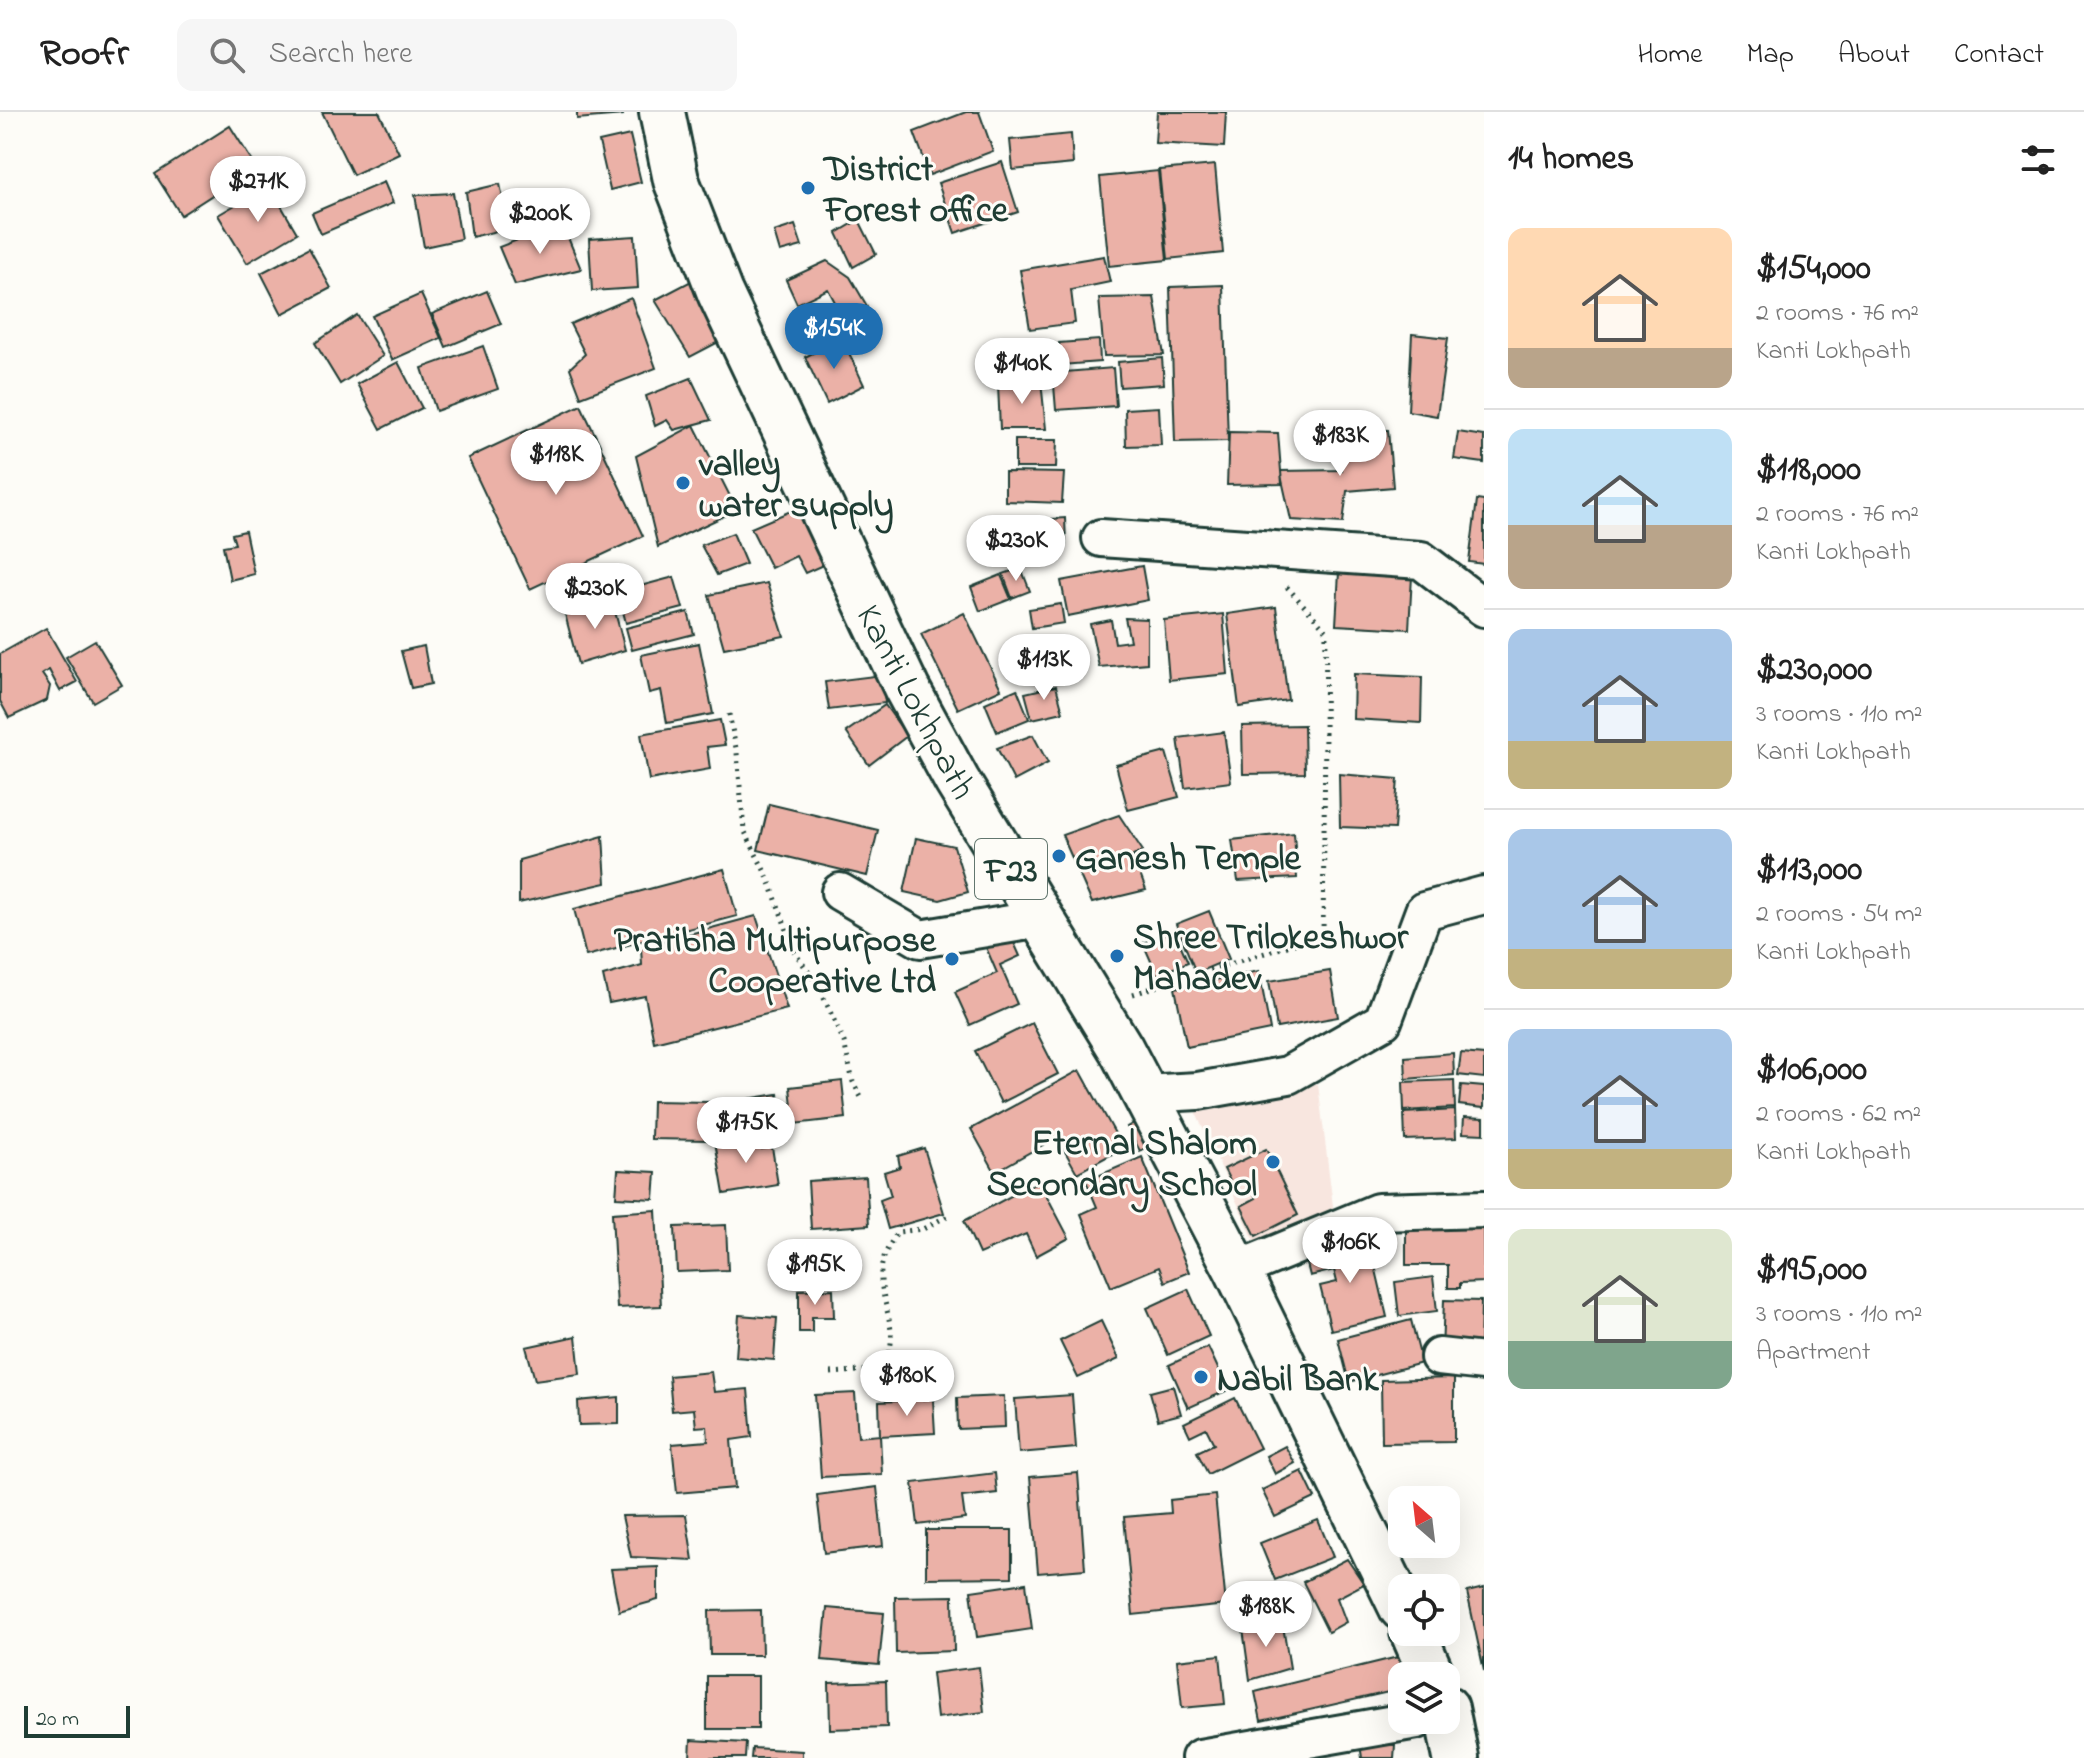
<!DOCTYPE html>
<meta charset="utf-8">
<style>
body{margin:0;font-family:"Indie Flower",sans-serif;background:#f6f6f6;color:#222;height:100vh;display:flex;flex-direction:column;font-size:30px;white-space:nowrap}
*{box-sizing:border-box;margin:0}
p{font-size:26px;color:#767676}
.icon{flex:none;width:44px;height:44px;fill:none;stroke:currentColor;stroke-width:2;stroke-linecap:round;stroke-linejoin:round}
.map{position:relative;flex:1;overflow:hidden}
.details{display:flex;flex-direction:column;background:#fff;width:600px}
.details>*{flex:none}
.needle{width:52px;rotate:332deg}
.controls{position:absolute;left:1388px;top:1374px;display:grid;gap:16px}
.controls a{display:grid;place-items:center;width:72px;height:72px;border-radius:16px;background:#fff;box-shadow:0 8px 32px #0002;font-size:40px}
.scale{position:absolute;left:24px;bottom:20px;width:106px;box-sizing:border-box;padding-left:8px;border:4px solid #1f3d34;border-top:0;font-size:22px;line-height:28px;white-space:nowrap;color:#1f3d34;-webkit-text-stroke:6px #fdfcf7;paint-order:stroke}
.price{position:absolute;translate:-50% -68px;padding:0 18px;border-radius:28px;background:#fff;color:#222;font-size:26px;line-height:52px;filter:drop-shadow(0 2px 4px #0008)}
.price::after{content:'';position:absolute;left:50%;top:48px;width:24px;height:18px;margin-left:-12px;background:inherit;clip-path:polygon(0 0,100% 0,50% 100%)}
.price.active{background:#1f6fb2;color:#fff}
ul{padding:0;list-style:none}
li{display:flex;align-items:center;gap:24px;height:200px;padding:0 24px}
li+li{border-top:2px solid #e0e0e0}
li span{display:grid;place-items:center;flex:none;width:224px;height:160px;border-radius:16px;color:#555}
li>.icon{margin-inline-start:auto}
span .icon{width:96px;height:96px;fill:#fffc;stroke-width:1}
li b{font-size:34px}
h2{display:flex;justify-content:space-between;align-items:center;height:96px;padding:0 24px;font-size:34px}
header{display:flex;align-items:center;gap:48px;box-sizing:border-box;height:112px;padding:0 40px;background:#fff;border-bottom:2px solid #e0e0e0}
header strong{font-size:38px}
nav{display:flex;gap:44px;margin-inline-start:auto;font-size:28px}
.search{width:560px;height:72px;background:#f6f6f6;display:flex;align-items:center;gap:20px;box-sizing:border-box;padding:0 28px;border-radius:16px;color:#767676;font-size:30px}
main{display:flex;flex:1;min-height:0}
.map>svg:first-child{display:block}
.built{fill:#f8e6df}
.building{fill:#ebb1a7;stroke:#1f3d34;stroke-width:2}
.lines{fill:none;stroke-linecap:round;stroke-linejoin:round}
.street-casing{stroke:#1f3d34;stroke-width:42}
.primary-casing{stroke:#1f3d34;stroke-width:50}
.path{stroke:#1f3d34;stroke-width:5;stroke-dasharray:2 6;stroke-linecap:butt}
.street{stroke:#fdfcf7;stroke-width:36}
.primary{stroke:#fdfcf7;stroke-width:44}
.poi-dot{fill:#1f6fb2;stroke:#fdfcf7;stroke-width:3}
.labels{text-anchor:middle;stroke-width:6;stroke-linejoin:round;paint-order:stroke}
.shield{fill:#fdfcf7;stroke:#62766e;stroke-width:2}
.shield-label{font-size:34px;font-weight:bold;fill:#1f3d34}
.poi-label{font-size:36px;font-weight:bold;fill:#1f3d34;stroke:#fdfcf7;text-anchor:start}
.street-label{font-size:36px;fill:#1f3d34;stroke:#fdfcf7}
</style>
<header>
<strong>Roofr</strong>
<div class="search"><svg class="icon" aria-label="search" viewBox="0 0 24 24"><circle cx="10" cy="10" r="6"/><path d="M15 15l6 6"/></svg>Search here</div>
<nav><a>Home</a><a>Map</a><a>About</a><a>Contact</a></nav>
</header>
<main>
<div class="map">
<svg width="1484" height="1646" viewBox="0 0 1484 1646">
<rect width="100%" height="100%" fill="#fdfcf7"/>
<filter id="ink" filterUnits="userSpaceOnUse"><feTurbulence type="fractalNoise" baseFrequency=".0125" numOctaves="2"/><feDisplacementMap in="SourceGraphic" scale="16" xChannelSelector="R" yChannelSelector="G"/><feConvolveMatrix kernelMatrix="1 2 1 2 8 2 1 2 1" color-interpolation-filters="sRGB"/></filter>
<g filter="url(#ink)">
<polygon class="built" points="1318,972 1334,1102 1255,1130 1195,999 1248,974"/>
<g class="building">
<polygon points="322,0 379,0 399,41 353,63"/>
<polygon points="577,0 623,0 623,3 577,7"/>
<polygon points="966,0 979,0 993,39 930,63 914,20"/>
<polygon points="1157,0 1226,0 1224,35 1155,31"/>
<polygon points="230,14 256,55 181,103 155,62"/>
<polygon points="1071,22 1073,52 1013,58 1010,28"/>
<polygon points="630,23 641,70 610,78 599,30"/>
<polygon points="1002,50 1018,100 955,121 938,71"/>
<polygon points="1215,53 1223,141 1168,147 1159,58"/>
<polygon points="1158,59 1167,148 1109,154 1100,65"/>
<polygon points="384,70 393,91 321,122 312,101"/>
<polygon points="500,72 509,116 472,125 466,80"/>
<polygon points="269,73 297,121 247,151 218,103"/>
<polygon points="453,81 461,127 424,135 415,83"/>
<polygon points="859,108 876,142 853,155 837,121"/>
<polygon points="562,111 581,157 515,173 499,135"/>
<polygon points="795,113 802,134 780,140 774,120"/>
<polygon points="635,124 638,176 592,179 589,127"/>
<polygon points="309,136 331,176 282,202 261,161"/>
<polygon points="1104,144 1110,170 1071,178 1075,211 1030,217 1020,158"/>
<polygon points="827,149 850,165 867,194 843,205 828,177 797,192 786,168"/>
<polygon points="695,167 728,225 690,245 655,188"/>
<polygon points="1223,173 1228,329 1175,330 1170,175"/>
<polygon points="487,179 501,212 446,235 432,202"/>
<polygon points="421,182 441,226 392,248 372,204"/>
<polygon points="1154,185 1164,243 1104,244 1099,186"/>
<polygon points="631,186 656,256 581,285 570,256 585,242 570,212"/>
<polygon points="357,203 383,244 340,272 315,231"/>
<polygon points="1412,222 1448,226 1437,304 1408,299"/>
<polygon points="842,226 864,273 827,292 805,245"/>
<polygon points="1099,228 1100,250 1061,253 1059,231"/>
<polygon points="1056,233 1057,253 1017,256 1015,236"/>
<polygon points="483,234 498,277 436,299 422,256"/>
<polygon points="1162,246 1164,272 1120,275 1118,250"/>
<polygon points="398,250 422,296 381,317 357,272"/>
<polygon points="1113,256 1116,294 1056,298 1053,261"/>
<polygon points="691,266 711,308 674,318 667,308 655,314 646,284"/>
<polygon points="1041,269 1046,317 1000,317 998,273"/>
<polygon points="581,293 643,424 530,477 468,346"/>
<polygon points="1159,295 1161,333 1126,334 1125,297"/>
<polygon points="694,313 737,398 658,435 636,344"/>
<polygon points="1339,317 1388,318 1393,375 1347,379 1343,411 1291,408 1280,359 1342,358"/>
<polygon points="1229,320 1278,321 1282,372 1227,373"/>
<polygon points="1458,320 1484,324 1484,351 1454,347"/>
<polygon points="1015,328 1057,328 1056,356 1015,356"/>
<polygon points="1005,360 1064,361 1062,391 1005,389"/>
<polygon points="1477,388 1484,389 1484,452 1469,450"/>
<polygon points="807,392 825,432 815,437 823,453 805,461 796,444 771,456 751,416"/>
<polygon points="1065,406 1066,432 1024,435 1022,409"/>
<polygon points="245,419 254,462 230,468 223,434 235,432 232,422"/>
<polygon points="733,421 746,452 717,463 701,433"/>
<polygon points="1142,454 1148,488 1068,504 1061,469"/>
<polygon points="1021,456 1030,479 1012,486 1003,462"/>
<polygon points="1339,460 1412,464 1409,517 1336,513"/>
<polygon points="1001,463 1011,487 980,499 971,475"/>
<polygon points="674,465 683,496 626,511 618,480"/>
<polygon points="767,471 784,524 724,536 709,483"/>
<polygon points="611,484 625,538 578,552 565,502"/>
<polygon points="1061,492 1064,511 1032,516 1029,497"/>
<polygon points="1276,495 1288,588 1239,595 1227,502"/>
<polygon points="688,500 694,522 632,538 626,516"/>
<polygon points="964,501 1001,577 958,597 921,522"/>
<polygon points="1223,502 1228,562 1169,568 1164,508"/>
<polygon points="1125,506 1147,507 1147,551 1099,555 1090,512 1111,508 1115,531 1130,529"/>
<polygon points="46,516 77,570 60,579 49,558 42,562 50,574 47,588 9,606 0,589 0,542"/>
<polygon points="95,528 122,573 93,590 66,545"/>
<polygon points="699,531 713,602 667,611 661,578 649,581 641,543"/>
<polygon points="424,534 431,572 411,576 401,539"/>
<polygon points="1354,562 1422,565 1421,611 1353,607"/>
<polygon points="882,563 885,591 829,598 825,570"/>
<polygon points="1056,574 1063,600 1032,607 1025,581"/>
<polygon points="1017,577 1029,607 997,620 985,591"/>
<polygon points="885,593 907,624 869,653 846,620"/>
<polygon points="720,608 725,633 707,635 710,657 649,668 641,622"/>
<polygon points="1304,613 1305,661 1243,662 1242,614"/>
<polygon points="1224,620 1231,670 1185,676 1178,626"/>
<polygon points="1033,623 1048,651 1014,669 997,636"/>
<polygon points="1166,640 1179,685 1128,698 1116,653"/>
<polygon points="1339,662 1398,667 1394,717 1340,715"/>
<polygon points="769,692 878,718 867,764 758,738"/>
<polygon points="1119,703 1143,739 1133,744 1146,778 1092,791 1062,723"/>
<polygon points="1294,721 1297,766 1238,769 1232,728"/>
<polygon points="603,724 606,771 519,791 519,748"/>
<polygon points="916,726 954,734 968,780 940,788 904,780"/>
<polygon points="724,757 737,804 586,844 574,797"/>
<polygon points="1209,799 1229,847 1196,861 1176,812"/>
<polygon points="756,804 787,897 654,930 645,884 609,891 603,864 642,853 641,835"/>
<polygon points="1007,815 1020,844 1000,853 1017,892 970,913 955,880 997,861 982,826"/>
<polygon points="1174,818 1188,850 1157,863 1143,831"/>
<polygon points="1259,859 1270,918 1187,935 1175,876"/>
<polygon points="1330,859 1338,905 1277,916 1269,869"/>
<polygon points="1032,911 1058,962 1001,991 975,939"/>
<polygon points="1453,941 1454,963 1406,967 1405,945"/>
<polygon points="1461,941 1484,943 1484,966 1458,963"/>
<polygon points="1080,958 1123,1036 1077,1061 1057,1025 995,1060 971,1017"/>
<polygon points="1454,968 1455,996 1404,999 1403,970"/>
<polygon points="842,969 846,1006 794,1012 790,975"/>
<polygon points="1461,973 1484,975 1484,996 1459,993"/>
<polygon points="778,982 783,1015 734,1022 729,990"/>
<polygon points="652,989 709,990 708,1028 651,1027"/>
<polygon points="1455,998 1456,1026 1405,1028 1404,1001"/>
<polygon points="1146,1004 1159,1029 1140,1039 1127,1015"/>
<polygon points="1464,1005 1484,1006 1484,1022 1463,1021"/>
<polygon points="760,1023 762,1037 772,1035 778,1073 724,1082 715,1030"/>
<polygon points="924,1036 944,1101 888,1117 880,1088 891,1084 884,1060 900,1055 898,1044"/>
<polygon points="1266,1037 1298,1103 1256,1124 1241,1094 1256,1086 1248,1068 1233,1075 1224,1057"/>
<polygon points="1142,1045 1189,1160 1165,1170 1159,1155 1111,1175 1081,1102 1097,1095 1086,1069"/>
<polygon points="618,1058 656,1060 654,1087 616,1085"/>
<polygon points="866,1065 869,1113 811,1117 808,1069"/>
<polygon points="1039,1069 1069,1126 1036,1144 1026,1122 979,1142 964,1109"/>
<polygon points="656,1098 661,1194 617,1196 612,1101"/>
<polygon points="726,1113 728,1158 677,1160 675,1115"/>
<polygon points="1483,1116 1484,1170 1460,1171 1460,1176 1448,1176 1448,1153 1406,1153 1406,1117"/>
<polygon points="1369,1128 1387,1205 1331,1218 1320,1174 1337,1170 1334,1158 1310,1164 1305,1144"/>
<polygon points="1433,1165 1437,1199 1399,1204 1395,1170"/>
<polygon points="833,1177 834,1205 812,1205 812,1220 799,1220 799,1178"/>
<polygon points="1188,1177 1209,1224 1168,1243 1147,1196"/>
<polygon points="1444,1188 1481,1189 1480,1240 1442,1239"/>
<polygon points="739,1203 777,1206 774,1248 736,1245"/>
<polygon points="1411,1208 1422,1251 1349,1270 1338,1227"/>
<polygon points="1101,1209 1119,1247 1078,1266 1060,1229"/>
<polygon points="576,1224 580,1262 535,1268 526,1235"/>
<polygon points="1208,1235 1228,1278 1188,1296 1169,1253"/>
<polygon points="711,1260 714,1280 748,1277 752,1325 731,1328 735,1376 677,1381 672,1332 708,1329 707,1314 696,1315 694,1297 672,1299 669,1264"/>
<polygon points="1454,1266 1454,1330 1382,1331 1381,1268"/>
<polygon points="1173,1274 1181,1302 1158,1308 1150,1280"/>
<polygon points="855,1281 858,1325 880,1323 882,1362 821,1365 815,1283"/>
<polygon points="1072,1283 1076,1336 1019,1341 1015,1287"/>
<polygon points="1004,1284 1005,1315 958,1317 957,1286"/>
<polygon points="619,1285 619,1312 579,1313 578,1289"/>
<polygon points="1235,1286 1260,1336 1208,1362 1197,1340 1214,1332 1206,1316 1190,1324 1184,1311"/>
<polygon points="933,1287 935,1321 880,1324 879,1290"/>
<polygon points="1285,1334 1295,1351 1275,1362 1266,1344"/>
<polygon points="1302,1359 1315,1386 1275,1405 1262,1378"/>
<polygon points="995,1361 997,1381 962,1385 965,1407 918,1413 913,1371"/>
<polygon points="1078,1361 1085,1457 1038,1461 1030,1365"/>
<polygon points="877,1375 883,1434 824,1441 817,1383"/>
<polygon points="1215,1383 1226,1493 1133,1503 1124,1405 1171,1401 1170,1388"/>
<polygon points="686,1403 693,1448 631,1445 622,1404"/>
<polygon points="1318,1408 1333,1445 1275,1468 1260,1431"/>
<polygon points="926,1418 1012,1418 1012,1465 926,1466"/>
<polygon points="1347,1447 1364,1472 1337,1486 1346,1510 1328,1520 1303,1470"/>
<polygon points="658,1455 658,1488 619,1499 611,1457"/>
<polygon points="1026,1471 1032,1517 977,1525 971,1479"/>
<polygon points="1484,1476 1484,1559 1467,1480"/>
<polygon points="953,1484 954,1539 896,1541 895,1485"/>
<polygon points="827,1496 884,1501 879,1553 822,1548"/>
<polygon points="761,1498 762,1543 710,1543 709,1499"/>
<polygon points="1282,1508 1290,1556 1250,1568 1243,1517"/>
<polygon points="1220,1543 1225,1592 1182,1596 1177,1548"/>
<polygon points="1398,1545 1406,1564 1402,1564 1402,1577 1261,1609 1255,1580"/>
<polygon points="979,1555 984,1600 937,1606 932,1561"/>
<rect x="707" y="1564" width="51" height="53"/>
<polygon points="886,1569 887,1615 830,1617 829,1571"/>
<polygon points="691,1628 746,1631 745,1646 690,1646"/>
<polygon points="1360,1632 1395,1633 1394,1646 1362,1646"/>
<polygon points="752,1636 802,1639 802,1646 751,1646"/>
</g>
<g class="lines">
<defs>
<g id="street">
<polyline points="1101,426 1421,448 1484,496"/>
<polyline points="840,780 920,827 1041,807"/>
<polyline points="1143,982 1198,979 1288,963 1383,909 1424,799 1484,783"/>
<polyline points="1237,1158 1378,1100 1484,1097"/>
<polyline points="1439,1245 1484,1250"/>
<polyline points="1200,1646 1417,1608"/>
</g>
<g id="primary">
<polyline points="662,0 676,68 720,181 907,577 957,669 1121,937 1237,1158 1402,1496"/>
<polyline points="1413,1520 1432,1564"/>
<polyline points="1446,1596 1456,1646"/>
</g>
</defs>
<use href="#street" class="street-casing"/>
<use href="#primary" class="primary-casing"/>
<g class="path">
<polyline points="729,602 737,641 744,718 769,768 795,841 818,873 844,930 853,970 863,989"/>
<polyline points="1133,882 1323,823 1326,518 1287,475"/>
<path d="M831 1261 886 1257C888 1245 893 1230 891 1218 884 1175 869 1160 898 1120L923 1117 949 1103"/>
</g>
<use href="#street" class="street"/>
<use href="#primary" class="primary"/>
</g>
</g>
<g class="poi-dot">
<circle cx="808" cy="76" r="8"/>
<circle cx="683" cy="371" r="8"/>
<circle cx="1059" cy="744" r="8"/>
<circle cx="1117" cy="844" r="8"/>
<circle cx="952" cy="847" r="8"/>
<circle cx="1273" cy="1050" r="8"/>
<circle cx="1201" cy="1265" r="8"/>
</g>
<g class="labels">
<rect class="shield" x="975" y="727" width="72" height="60" rx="6"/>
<g class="shield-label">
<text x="1011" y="769">F23</text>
</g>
<g class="poi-label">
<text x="824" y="68">District<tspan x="824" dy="41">Forest office</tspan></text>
<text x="699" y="363">valley<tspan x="699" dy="41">water supply</tspan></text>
<text x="1075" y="757">Ganesh Temple</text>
<text x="1133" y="836">Shree Trilokeshwor<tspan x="1133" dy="41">Mahadev</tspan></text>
<text x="936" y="839" text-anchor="end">Pratibha Multipurpose<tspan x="936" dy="41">Cooperative Ltd</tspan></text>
<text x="1257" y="1042" text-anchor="end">Eternal Shalom<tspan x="1257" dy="41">Secondary School</tspan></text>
<text x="1217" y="1278">Nabil Bank</text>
</g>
<g class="street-label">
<text transform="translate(918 589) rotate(62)" y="13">Kanti Lokhpath</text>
</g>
</g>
</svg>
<div class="controls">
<a><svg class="needle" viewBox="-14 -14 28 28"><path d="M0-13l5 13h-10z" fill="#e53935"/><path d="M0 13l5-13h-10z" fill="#767676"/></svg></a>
<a><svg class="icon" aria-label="locate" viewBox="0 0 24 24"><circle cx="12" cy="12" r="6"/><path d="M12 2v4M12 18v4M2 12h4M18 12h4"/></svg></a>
<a><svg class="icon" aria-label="layers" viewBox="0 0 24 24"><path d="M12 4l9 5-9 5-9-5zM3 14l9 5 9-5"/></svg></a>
</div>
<div class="scale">20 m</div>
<b class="price" style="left:258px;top:112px">$271K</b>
<b class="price" style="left:540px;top:144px">$200K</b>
<b class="price active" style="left:834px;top:259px">$154K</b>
<b class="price" style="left:1022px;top:294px">$140K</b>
<b class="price" style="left:1340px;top:366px">$183K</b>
<b class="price" style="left:556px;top:385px">$118K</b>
<b class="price" style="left:1016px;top:471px">$230K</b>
<b class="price" style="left:595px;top:519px">$230K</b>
<b class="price" style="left:1044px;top:590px">$113K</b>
<b class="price" style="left:746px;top:1053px">$175K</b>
<b class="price" style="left:1350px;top:1173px">$106K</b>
<b class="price" style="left:815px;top:1195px">$195K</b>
<b class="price" style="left:907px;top:1306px">$180K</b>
<b class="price" style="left:1266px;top:1537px">$188K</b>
</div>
<section class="details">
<h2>14 homes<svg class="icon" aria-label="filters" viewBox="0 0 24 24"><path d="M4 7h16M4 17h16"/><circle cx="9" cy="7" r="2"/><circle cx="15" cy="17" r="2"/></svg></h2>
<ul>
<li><span style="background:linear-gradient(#ffd9b3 75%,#b9a48a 0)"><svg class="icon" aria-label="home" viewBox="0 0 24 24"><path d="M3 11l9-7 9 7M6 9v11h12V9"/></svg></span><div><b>$154,000</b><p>2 rooms · 76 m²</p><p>Kanti Lokhpath</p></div></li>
<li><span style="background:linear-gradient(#bfe0f5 60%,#b9a48a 0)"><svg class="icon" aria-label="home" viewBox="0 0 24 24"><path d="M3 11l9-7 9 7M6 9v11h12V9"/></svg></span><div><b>$118,000</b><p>2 rooms · 76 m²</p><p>Kanti Lokhpath</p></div></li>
<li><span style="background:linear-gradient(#a9c7e8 70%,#c2b280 0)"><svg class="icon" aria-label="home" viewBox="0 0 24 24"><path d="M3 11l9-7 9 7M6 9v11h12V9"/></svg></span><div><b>$230,000</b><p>3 rooms · 110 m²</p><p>Kanti Lokhpath</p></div></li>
<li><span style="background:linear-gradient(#a9c7e8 75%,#c2b280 0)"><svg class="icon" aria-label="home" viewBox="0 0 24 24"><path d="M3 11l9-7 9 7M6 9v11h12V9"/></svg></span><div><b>$113,000</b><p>2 rooms · 54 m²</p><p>Kanti Lokhpath</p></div></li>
<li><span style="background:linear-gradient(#a9c7e8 75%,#c2b280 0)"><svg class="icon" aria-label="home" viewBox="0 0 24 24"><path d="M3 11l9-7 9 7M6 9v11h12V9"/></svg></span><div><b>$106,000</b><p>2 rooms · 62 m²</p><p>Kanti Lokhpath</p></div></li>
<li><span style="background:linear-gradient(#dfe7d0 70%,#7fa58c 0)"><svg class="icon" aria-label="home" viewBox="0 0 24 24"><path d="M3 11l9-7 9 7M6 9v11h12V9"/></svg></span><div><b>$195,000</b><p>3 rooms · 110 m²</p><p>Apartment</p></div></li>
</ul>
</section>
</main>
